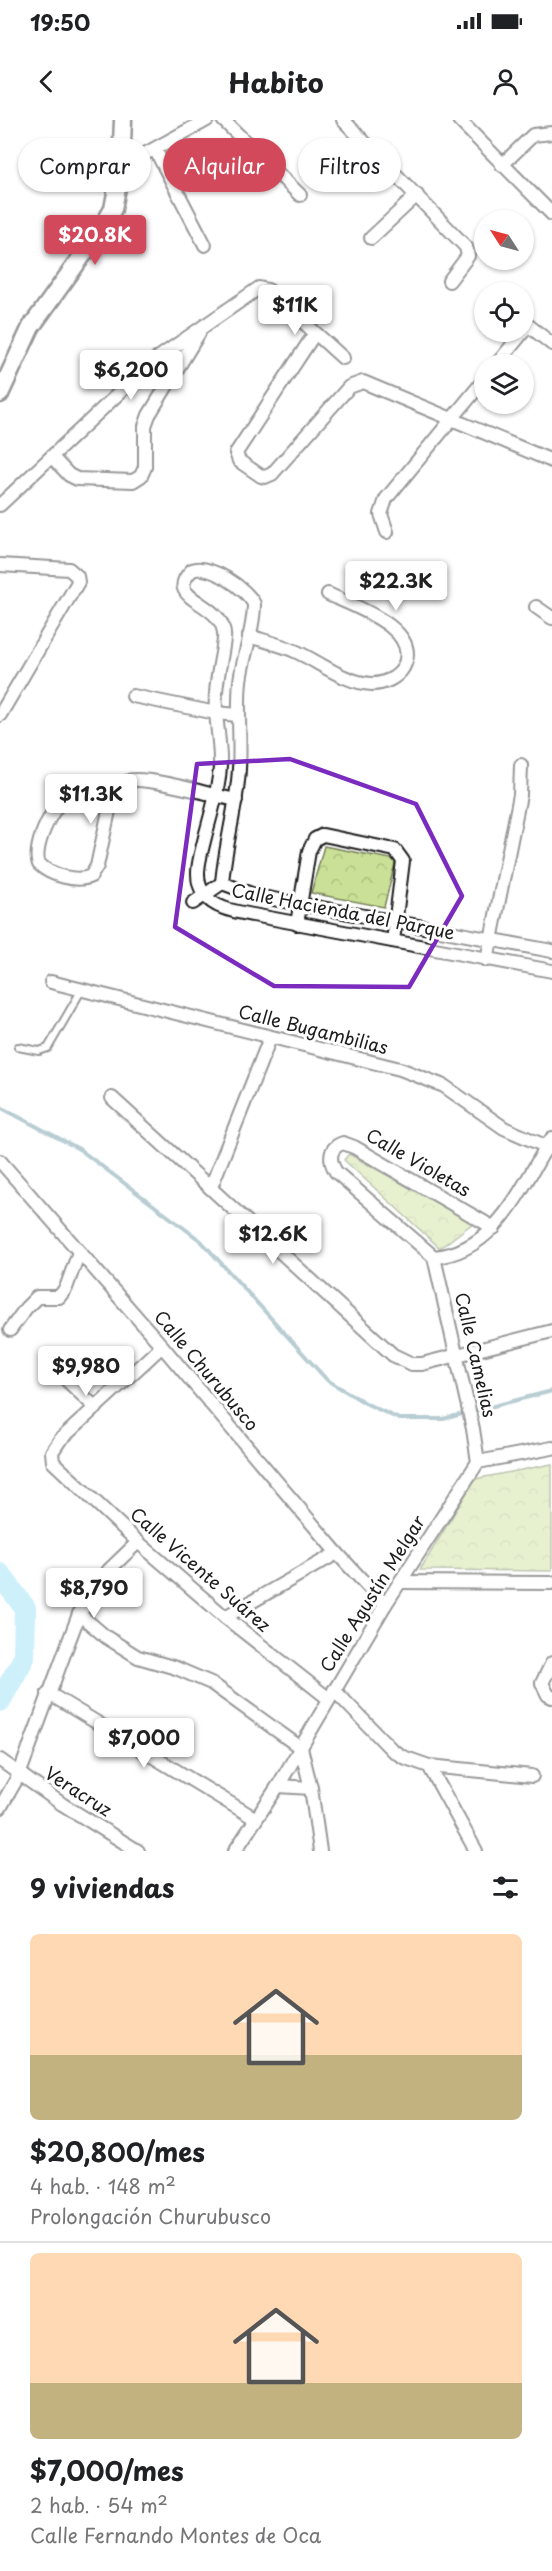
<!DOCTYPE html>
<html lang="es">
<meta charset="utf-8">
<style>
body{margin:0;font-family:"Playpen Sans",sans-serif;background:#f2f2f2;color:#202124;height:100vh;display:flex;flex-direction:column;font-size:22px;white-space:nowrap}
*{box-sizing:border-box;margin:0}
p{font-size:20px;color:#757577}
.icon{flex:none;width:33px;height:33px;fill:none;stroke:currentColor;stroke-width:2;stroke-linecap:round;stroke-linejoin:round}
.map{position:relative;height:1731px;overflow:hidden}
.details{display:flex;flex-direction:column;background:#fff;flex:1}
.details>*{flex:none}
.banner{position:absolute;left:18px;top:18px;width:516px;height:54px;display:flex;gap:12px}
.needle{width:39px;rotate:306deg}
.buttons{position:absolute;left:474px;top:90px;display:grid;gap:12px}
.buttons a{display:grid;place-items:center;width:60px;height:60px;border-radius:50%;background:#fff;box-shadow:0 2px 4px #0004;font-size:30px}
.price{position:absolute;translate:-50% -51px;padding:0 14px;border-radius:6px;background:#fff;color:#222;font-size:20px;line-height:39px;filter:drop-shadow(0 2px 3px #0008)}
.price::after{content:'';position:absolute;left:50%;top:36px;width:18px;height:14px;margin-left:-9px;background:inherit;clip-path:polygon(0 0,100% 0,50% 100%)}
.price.active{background:#d1495b;color:#fff}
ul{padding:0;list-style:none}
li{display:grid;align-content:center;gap:12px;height:318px;padding:0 30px}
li+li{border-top:2px solid #e0e0e0}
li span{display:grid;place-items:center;height:186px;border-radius:9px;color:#555}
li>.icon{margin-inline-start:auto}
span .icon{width:108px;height:108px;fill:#fffc;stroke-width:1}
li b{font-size:26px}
h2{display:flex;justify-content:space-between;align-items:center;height:72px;padding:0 30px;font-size:26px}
.chip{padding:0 21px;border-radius:27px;background:#fff;box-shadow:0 2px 4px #0004;font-size:21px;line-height:54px}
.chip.active{background:#d1495b;color:#fff}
.status{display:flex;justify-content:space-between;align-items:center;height:42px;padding:0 30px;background:#fff;direction:ltr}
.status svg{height:16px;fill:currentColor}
header{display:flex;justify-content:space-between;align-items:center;height:78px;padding:0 30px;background:#fff;font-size:27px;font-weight:700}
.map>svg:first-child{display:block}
.forest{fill:url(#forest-crowns);stroke:#737e59;stroke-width:1.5}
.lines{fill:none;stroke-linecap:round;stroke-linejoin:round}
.stream{stroke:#63909e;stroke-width:4}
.river{stroke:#93def4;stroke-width:22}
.service-casing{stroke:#1c1c1c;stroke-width:10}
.minor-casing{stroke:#1c1c1c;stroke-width:16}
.secondary-casing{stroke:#1c1c1c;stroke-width:21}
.service{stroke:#fff;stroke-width:6}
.minor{stroke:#fff;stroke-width:12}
.secondary{stroke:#fff;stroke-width:16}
.marked{fill:none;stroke:#7b2cbf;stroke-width:4.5;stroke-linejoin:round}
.labels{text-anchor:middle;stroke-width:6;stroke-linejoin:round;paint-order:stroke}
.street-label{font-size:18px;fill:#1c1c1c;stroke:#fff}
</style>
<div class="status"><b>19:50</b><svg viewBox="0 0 49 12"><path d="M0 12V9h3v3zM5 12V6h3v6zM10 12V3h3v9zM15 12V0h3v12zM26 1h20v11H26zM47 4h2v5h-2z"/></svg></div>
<header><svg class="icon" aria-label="back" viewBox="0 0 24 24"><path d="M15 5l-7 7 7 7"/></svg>Habito<svg class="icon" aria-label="person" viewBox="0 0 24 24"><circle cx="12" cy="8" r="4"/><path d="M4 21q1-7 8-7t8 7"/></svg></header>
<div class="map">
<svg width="552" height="1731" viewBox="0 0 552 1731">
<defs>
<pattern id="forest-crowns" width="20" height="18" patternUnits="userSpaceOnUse" patternTransform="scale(1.5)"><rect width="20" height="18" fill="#cae096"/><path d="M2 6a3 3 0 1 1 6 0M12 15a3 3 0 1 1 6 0" fill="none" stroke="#adc081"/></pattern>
</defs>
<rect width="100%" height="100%" fill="#fff"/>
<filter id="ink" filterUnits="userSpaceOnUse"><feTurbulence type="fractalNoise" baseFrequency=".0167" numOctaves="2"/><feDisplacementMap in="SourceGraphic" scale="12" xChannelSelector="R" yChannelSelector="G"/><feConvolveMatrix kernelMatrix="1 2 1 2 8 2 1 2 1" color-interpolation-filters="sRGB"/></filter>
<g filter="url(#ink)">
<g class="forest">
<polygon points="324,726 396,740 384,787 311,773"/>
<polygon points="349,1034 473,1103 440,1128 344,1040"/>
<polygon points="552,1344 552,1451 420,1450 475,1359"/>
</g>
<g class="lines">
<polyline class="stream" points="0,987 79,1029 201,1121 327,1260 367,1284 399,1299 443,1299 552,1271"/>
<polyline class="river" points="0,1454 25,1488 24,1538 0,1581"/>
<defs>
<polyline id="service" points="18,927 39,931 48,928 81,871"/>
<g id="minor">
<polyline points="223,0 300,75"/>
<polyline points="343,0 466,127 468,136 449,161"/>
<polyline points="459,0 552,94"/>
<polyline points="155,29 205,125"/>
<polyline points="502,45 533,15 552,13"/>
<polyline points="121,47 207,0"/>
<polyline points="371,118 417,75"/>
<polyline points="524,202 552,224"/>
<polyline points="315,213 236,333 239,341 261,356 265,357 272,354 349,267 363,262 552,341"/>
<polyline points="497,244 523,212"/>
<polyline points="52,337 69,355 77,359 133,361 141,356 145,347 145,306 149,295 199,213"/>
<polyline points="0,385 152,242 259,168 268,170 343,238"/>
<polyline points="387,412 381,394 386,379 484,260"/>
<polyline points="0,445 69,449 77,456 78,462 0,595"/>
<polyline points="536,487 552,498"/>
<path d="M249 516C265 521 282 525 297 532 321 543 345 563 372 564 384 564 397 558 403 548 424 509 353 486 328 474"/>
<polyline points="133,576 216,593 238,595"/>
<path d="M112 677 75 671C56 676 31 727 39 744 50 755 77 763 91 756L97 746 112 677C116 670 121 664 129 661 144 655 215 676 236 680"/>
<polyline points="193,783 222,763"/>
<polyline points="297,804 309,731 315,719 323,715 395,730 403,741 393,821"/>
<path d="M552 831 257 776 222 763C225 725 237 687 239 649 241 620 237 591 240 561 243 536 254 510 254 484 246 468 209 443 192 450 160 482 228 480 224 519 222 537 217 555 216 573 214 597 221 621 220 646 219 669 211 694 205 717 201 735 192 758 204 774 214 789 237 792 253 795L552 851"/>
<polyline points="487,840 520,675 521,645"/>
<polyline points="51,862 400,949 444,966 504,1008 552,1029"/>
<polyline points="112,978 393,1235 412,1244 422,1244 552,1211"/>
<polyline points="0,1041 162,1226 337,1433 385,1485"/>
<polyline points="211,1067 270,918"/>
<path d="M434 1137 336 1052C329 1041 328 1028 343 1023L354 1027 494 1108"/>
<polyline points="434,1137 473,1309 478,1342"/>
<path d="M434 1137C498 1131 521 1066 552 1018"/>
<polyline points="10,1210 26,1188 37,1177 59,1177 66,1168 79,1132"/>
<polyline points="162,1226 60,1320 52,1332 53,1342 138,1422 225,1497 329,1579"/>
<polyline points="57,1251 96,1288"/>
<polyline points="478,1342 552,1328"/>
<polyline points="401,1462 552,1463"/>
<polyline points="79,1494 106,1517 138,1537 176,1548 211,1563 301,1628"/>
<polyline points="225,1497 337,1433"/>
<polyline points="552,1543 542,1563 548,1575 552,1577"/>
<polyline points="334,1570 392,1630 403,1637 429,1646 476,1731"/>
<polyline points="48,1573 256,1699"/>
<polyline points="301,1628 311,1668 320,1731"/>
<polyline points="0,1640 62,1684 138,1731"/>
<polyline points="429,1646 532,1656"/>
<polyline points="278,1666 311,1668"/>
<polyline points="0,1688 19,1655 79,1494 109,1450 138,1422"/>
<polyline points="235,1731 278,1666 385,1485 478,1342"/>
</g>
<polyline id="secondary" points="0,274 31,207 100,111 113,89 121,47 123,0"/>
</defs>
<use href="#service" class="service-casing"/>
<use href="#minor" class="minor-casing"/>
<use href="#secondary" class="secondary-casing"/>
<use href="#service" class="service"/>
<use href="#minor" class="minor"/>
<use href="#secondary" class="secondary"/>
</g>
</g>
<path d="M0 0H552V1731H0ZM290 639 416 684 462 776 409 867 274 866 175 807 197 644Z" fill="#fff" fill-opacity=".55" fill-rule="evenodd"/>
<path class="marked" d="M290 639 416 684 462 776 409 867 274 866 175 807 197 644Z"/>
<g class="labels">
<g class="street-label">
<text transform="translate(343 792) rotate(11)" y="6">Calle Hacienda del Parque</text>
<text transform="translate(313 910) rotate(14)" y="6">Calle Bugambilias</text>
<text transform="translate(418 1043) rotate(30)" y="6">Calle Violetas</text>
<text transform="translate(475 1235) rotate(77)" y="6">Calle Camelias</text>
<text transform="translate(206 1251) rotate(50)" y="6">Calle Churubusco</text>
<text transform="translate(200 1450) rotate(41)" y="6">Calle Vicente Suárez</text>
<text transform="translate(373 1474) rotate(-58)" y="6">Calle Agustín Melgar</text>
<text transform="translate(78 1672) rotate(33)" y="6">Veracruz</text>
</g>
</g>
</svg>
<div class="buttons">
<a><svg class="needle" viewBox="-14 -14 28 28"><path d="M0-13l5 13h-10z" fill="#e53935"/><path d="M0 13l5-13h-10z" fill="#757577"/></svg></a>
<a><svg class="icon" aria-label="locate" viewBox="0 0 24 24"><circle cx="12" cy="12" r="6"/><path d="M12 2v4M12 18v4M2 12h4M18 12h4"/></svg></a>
<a><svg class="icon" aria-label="layers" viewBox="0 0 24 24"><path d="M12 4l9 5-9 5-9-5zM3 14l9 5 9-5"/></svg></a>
</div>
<b class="price active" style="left:95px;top:146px">$20.8K</b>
<b class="price" style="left:295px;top:216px">$11K</b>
<b class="price" style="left:131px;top:281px">$6,200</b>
<b class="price" style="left:396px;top:492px">$22.3K</b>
<b class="price" style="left:91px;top:705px">$11.3K</b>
<b class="price" style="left:273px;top:1145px">$12.6K</b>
<b class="price" style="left:86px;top:1277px">$9,980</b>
<b class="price" style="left:94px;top:1499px">$8,790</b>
<b class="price" style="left:144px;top:1649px">$7,000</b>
<div class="banner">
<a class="chip">Comprar</a>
<a class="chip active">Alquilar</a>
<a class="chip">Filtros</a>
</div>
</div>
<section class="details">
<h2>9 viviendas<svg class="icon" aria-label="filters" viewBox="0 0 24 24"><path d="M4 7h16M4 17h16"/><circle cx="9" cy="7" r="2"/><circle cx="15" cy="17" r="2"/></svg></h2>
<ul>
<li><span style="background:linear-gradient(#ffd9b3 65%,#c2b280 0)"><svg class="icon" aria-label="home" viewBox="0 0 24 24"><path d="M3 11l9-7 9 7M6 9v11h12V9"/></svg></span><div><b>$20,800/mes</b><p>4 hab. · 148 m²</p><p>Prolongación Churubusco</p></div></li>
<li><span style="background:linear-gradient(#ffd9b3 70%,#c2b280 0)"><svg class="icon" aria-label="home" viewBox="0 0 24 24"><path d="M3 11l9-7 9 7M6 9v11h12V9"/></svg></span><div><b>$7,000/mes</b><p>2 hab. · 54 m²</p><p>Calle Fernando Montes de Oca</p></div></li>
</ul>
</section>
